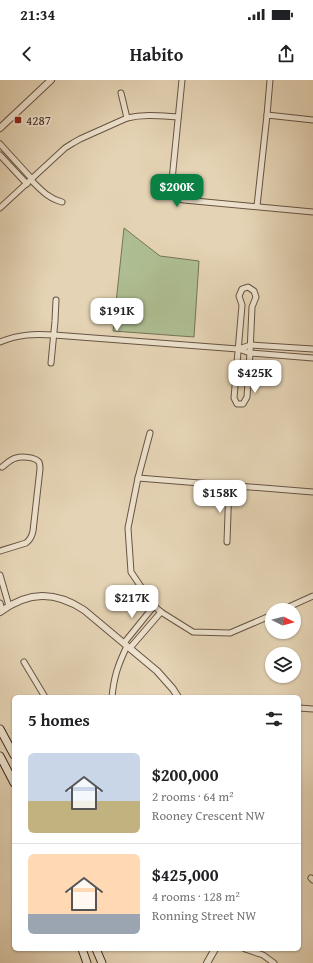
<!DOCTYPE html>
<meta charset="utf-8">
<style>
body{margin:0;font-family:"Gentium Book Plus",serif;background:#f6f6f6;color:#202124;height:100vh;display:flex;flex-direction:column;font-size:15px;white-space:nowrap}
*{box-sizing:border-box;margin:0}
p{font-size:13px;color:#757577}
.icon{flex:none;width:22px;height:22px;fill:none;stroke:currentColor;stroke-width:2;stroke-linecap:round;stroke-linejoin:round}
.map{position:relative;flex:1;overflow:hidden}
.details{position:absolute;left:12px;top:615px;width:289px;height:256px;display:flex;flex-direction:column;background:#fff;border-radius:6px;box-shadow:0 1px 3px #0004}
.details>*{flex:none}
.needle{width:26px;rotate:96deg}
.fabs{position:absolute;left:265px;top:523px;display:grid;gap:8px}
.fabs a{display:grid;place-items:center;width:36px;height:36px;border-radius:50%;background:#fff;box-shadow:0 1px 3px #0004;font-size:20px}
.price{position:absolute;translate:-50% -34px;padding:0 9px;border-radius:8px;background:#fff;color:#222;font-size:13px;line-height:26px;filter:drop-shadow(0 1px 2px #0008)}
.price::after{content:'';position:absolute;left:50%;top:24px;width:12px;height:9px;margin-left:-6px;background:inherit;clip-path:polygon(0 0,100% 0,50% 100%)}
.price.on{background:#0b8043;color:#fff}
ul{padding:0;list-style:none}
li{display:flex;align-items:center;gap:12px;height:100px;padding:0 16px}
li+li{border-top:1px solid #e0e0e0}
li span{display:grid;place-items:center;flex:none;width:112px;height:80px;border-radius:6px;color:#555}
li>.icon{margin-inline-start:auto}
span .icon{width:48px;height:48px;fill:#fffc;stroke-width:1}
li b{font-size:17px}
h2{display:flex;justify-content:space-between;align-items:center;height:48px;padding:0 16px;font-size:17px}
.status{display:flex;justify-content:space-between;align-items:center;height:28px;padding:0 20px;background:#fff;direction:ltr}
.status svg{height:11px;fill:currentColor}
header{display:flex;justify-content:space-between;align-items:center;height:52px;padding:0 16px;background:#fff;font-size:18px;font-weight:700}
.map>svg:first-child{display:block}
.green{fill:#aebe92;stroke:#767458}
.lines{fill:none;stroke-linecap:round;stroke-linejoin:round}
.minor-casing{stroke:#685443;stroke-width:7}
.tertiary-casing{stroke:#685443;stroke-width:8}
.secondary-casing{stroke:#3f291d;stroke-width:9}
.minor{stroke:#ede2ce;stroke-width:5}
.tertiary{stroke:#ede2ce;stroke-width:6}
.secondary{stroke:#ede2ce;stroke-width:7}
.poi-dot{fill:#8f2418;stroke:#ede2ce;stroke-width:1.5}
.labels{text-anchor:middle;stroke-width:3.5;stroke-linejoin:round;paint-order:stroke}
.poi-label{font-size:13px;fill:#3f291d;stroke:#ede2ce;text-anchor:start}
</style>
<div class="status"><b>21:34</b><svg viewBox="0 0 49 12"><path d="M0 12V9h3v3zM5 12V6h3v6zM10 12V3h3v9zM15 12V0h3v12zM26 1h20v11H26zM47 4h2v5h-2z"/></svg></div>
<header><svg class="icon" aria-label="back" viewBox="0 0 24 24"><path d="M15 5l-7 7 7 7"/></svg>Habito<svg class="icon" aria-label="share" viewBox="0 0 24 24"><path d="M12 15V3M7 8l5-5 5 5M5 13v7h14v-7"/></svg></header>
<div class="map">
<svg width="313" height="883" viewBox="0 0 313 883">
<rect width="100%" height="100%" fill="#e4d3b4"/>
<filter id="stains"><feTurbulence type="fractalNoise" baseFrequency=".005" numOctaves="4"/><feColorMatrix values="0 0 0 0 .2 0 0 0 0 .09 0 0 0 0 .02 0 0 0 .5 -.17"/></filter>
<radialGradient id="worn" r=".72"><stop offset=".6" stop-color="#630" stop-opacity="0"/><stop offset="1" stop-color="#630" stop-opacity=".3"/></radialGradient>
<polygon class="green" points="124,148 160,176 199,181 194,257 113,251"/>
<g class="lines">
<defs>
<g id="minor">
<polyline points="182,0 171,110 173,116 179,119 184,120 313,132"/>
<polyline points="121,13 127,38"/>
<polyline points="267,35 270,0"/>
<polyline points="0,64 32,99"/>
<polyline points="0,75 27,104"/>
<path d="M31 100C41 110 48 118 62 122"/>
<polyline points="257,126 267,35 313,40"/>
<path d="M0 128 65 68 73 63 80 59 127 38C144 34 161 36 178 37"/>
<polygon points="248,207 254,211 256,217 252,227 250,273 247,317 243,324 237,324 234,318 242,225 239,216 242,209"/>
<path d="M0 262C20 254 33 254 54 255L238 269 250 273 313 278"/>
<polyline points="238,269 251,265 313,269"/>
<polyline points="51,283 55,241 56,220"/>
<polyline points="138,398 150,353"/>
<polyline points="227,462 229,405"/>
<path d="M0 471 26 463C30 460 32 456 33 451L40 389C40 387 40 384 39 382 35 377 21 376 16 378 11 379 6 384 2 387"/>
<polyline points="0,495 9,526"/>
<polyline points="0,523 2,530"/>
<polyline points="282,530 313,516"/>
<polyline points="272,535 230,553 193,552 161,532 154,526 131,492 128,448 138,398 313,412"/>
<polyline points="124,563 154,526"/>
<polyline points="130,568 161,532"/>
<polyline points="24,582 45,617"/>
<path d="M112 617C114 596 118 585 127 566"/>
<polyline points="299,628 313,629"/>
<polyline points="311,798 313,800"/>
<polyline points="245,869 263,875 274,883"/>
</g>
<g id="tertiary">
<polyline points="0,48 51,0"/>
<path d="M0 532C29 511 55 511 84 530L157 591 173 609 178 617"/>
<polyline points="207,883 215,869"/>
</g>
<g id="secondary">
<polyline points="0,649 14,675"/>
<polyline points="0,676 14,703"/>
<polyline points="82,869 87,883"/>
<polyline points="96,869 102,883"/>
</g>
</defs>
<use href="#minor" class="minor-casing"/>
<use href="#tertiary" class="tertiary-casing"/>
<use href="#secondary" class="secondary-casing"/>
<use href="#minor" class="minor"/>
<use href="#tertiary" class="tertiary"/>
<use href="#secondary" class="secondary"/>
</g>
<rect class="poi-dot" x="14" y="36" width="8" height="8" rx="2"/>
<g class="labels">
<g class="poi-label">
<text x="26" y="45">4287</text>
</g>
</g>
<rect width="100%" height="100%" filter="url(#stains)"/>
<rect width="100%" height="100%" fill="url(#worn)"/>
</svg>
<div class="fabs">
<a><svg class="needle" viewBox="-14 -14 28 28"><path d="M0-13l5 13h-10z" fill="#e53935"/><path d="M0 13l5-13h-10z" fill="#757577"/></svg></a>
<a><svg class="icon" aria-label="layers" viewBox="0 0 24 24"><path d="M12 4l9 5-9 5-9-5zM3 14l9 5 9-5"/></svg></a>
</div>
<b class="price on" style="left:177px;top:128px">$200K</b>
<b class="price" style="left:117px;top:252px">$191K</b>
<b class="price" style="left:255px;top:314px">$425K</b>
<b class="price" style="left:220px;top:434px">$158K</b>
<b class="price" style="left:132px;top:539px">$217K</b>
<section class="details">
<h2>5 homes<svg class="icon" aria-label="filters" viewBox="0 0 24 24"><path d="M4 7h16M4 17h16"/><circle cx="9" cy="7" r="2"/><circle cx="15" cy="17" r="2"/></svg></h2>
<ul>
<li><span style="background:linear-gradient(#c9d6e8 60%,#c2b280 0)"><svg class="icon" aria-label="home" viewBox="0 0 24 24"><path d="M3 11l9-7 9 7M6 9v11h12V9"/></svg></span><div><b>$200,000</b><p>2 rooms · 64 m²</p><p>Rooney Crescent NW</p></div></li>
<li><span style="background:linear-gradient(#ffd9b3 75%,#9aa5b1 0)"><svg class="icon" aria-label="home" viewBox="0 0 24 24"><path d="M3 11l9-7 9 7M6 9v11h12V9"/></svg></span><div><b>$425,000</b><p>4 rooms · 128 m²</p><p>Ronning Street NW</p></div></li>
</ul>
</section>
</div>
